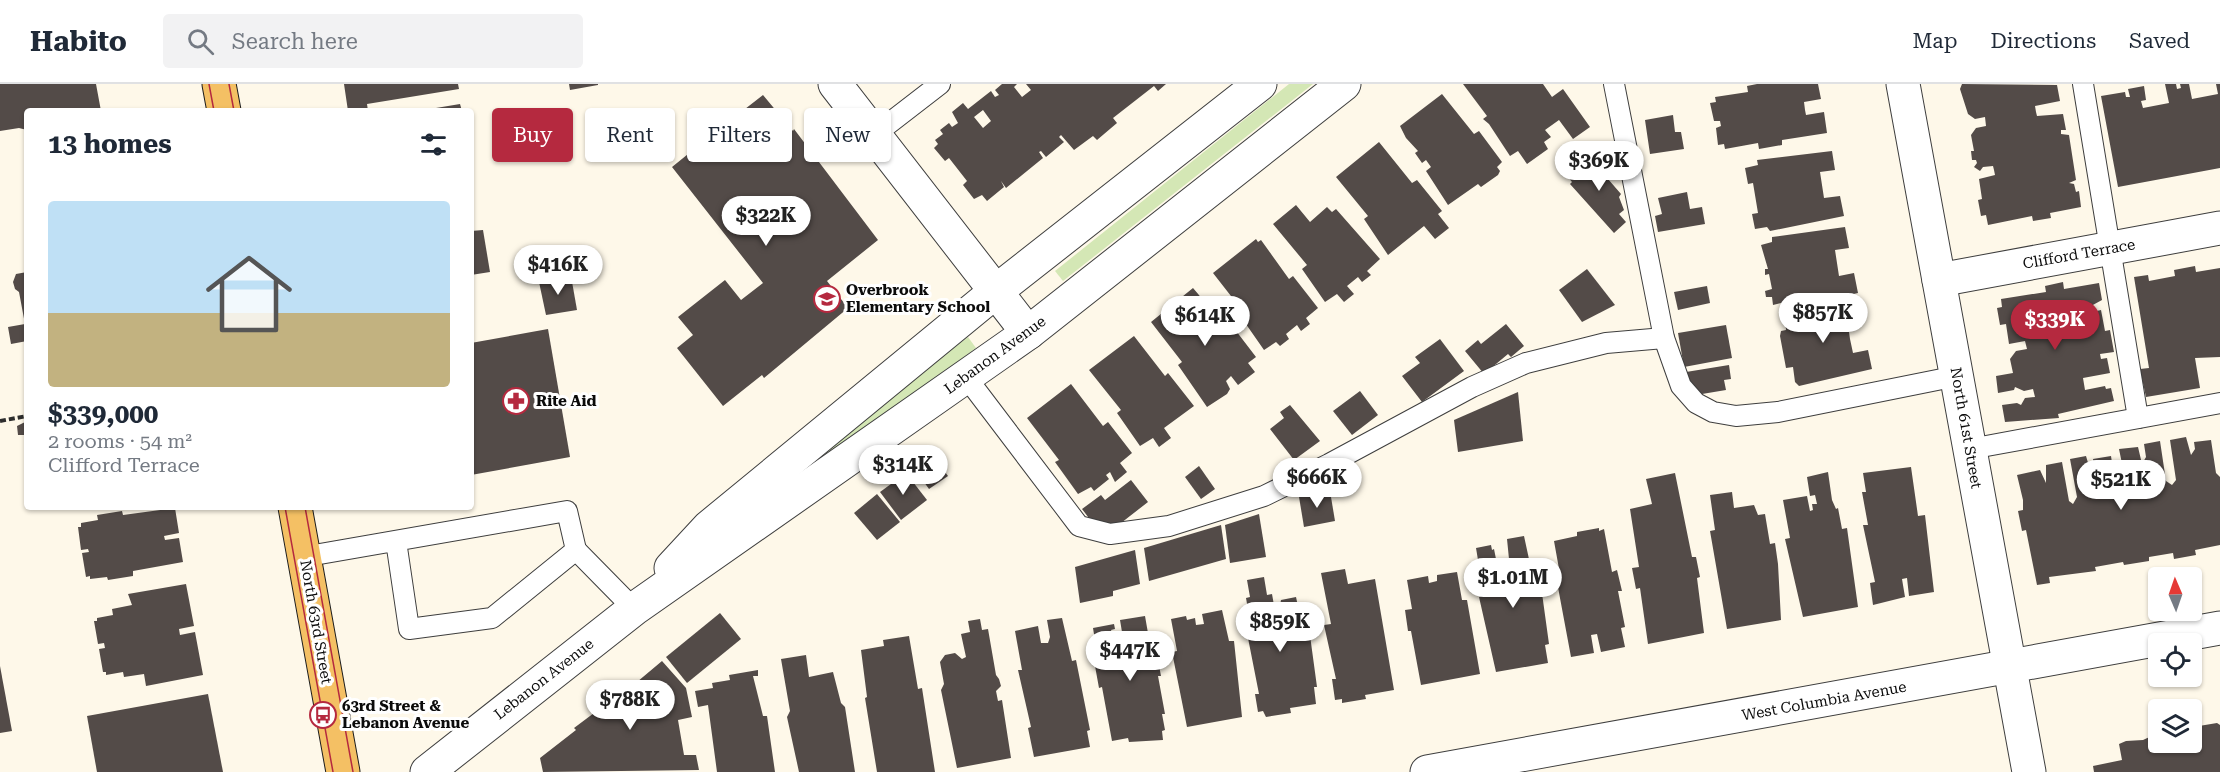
<!DOCTYPE html>
<meta charset="utf-8">
<style>
body{margin:0;font-family:"Roboto Serif",serif;background:#f2f2f3;color:#1f2937;height:100vh;display:flex;flex-direction:column;font-size:22px;white-space:nowrap}
*{box-sizing:border-box;margin:0}
p{font-size:20px;color:#747a83}
.icon{flex:none;width:33px;height:33px;fill:none;stroke:currentColor;stroke-width:2;stroke-linecap:round;stroke-linejoin:round}
.map{position:relative;flex:1;overflow:hidden}
.details{position:absolute;left:24px;top:24px;width:450px;height:402px;display:flex;flex-direction:column;background:#fff;border-radius:6px;box-shadow:0 2px 4px #0004}
.details>*{flex:none}
.guide{position:absolute;left:492px;top:24px;width:570px;height:54px;display:flex;gap:12px}
.needle{width:39px;rotate:358deg}
.tools{position:absolute;left:2148px;top:483px;display:grid;gap:12px}
.tools a{display:grid;place-items:center;width:54px;height:54px;border-radius:6px;background:#fff;box-shadow:0 2px 4px #0004;font-size:30px}
.price{position:absolute;translate:-50% -51px;padding:0 14px;border-radius:21px;background:#fff;color:#222;font-size:20px;line-height:39px;filter:drop-shadow(0 2px 3px #0008)}
.price::after{content:'';position:absolute;left:50%;top:36px;width:18px;height:14px;margin-left:-9px;background:inherit;clip-path:polygon(0 0,100% 0,50% 100%)}
.price.selected{background:#b5293f;color:#fff}
ul{padding:0;list-style:none}
li{display:grid;align-content:center;gap:12px;height:318px;padding:0 24px}
li+li{border-top:2px solid #e0e1e3}
li span{display:grid;place-items:center;height:186px;border-radius:6px;color:#555}
li>.icon{margin-inline-start:auto}
span .icon{width:108px;height:108px;fill:#fffc;stroke-width:1}
li b{font-size:26px}
h2{display:flex;justify-content:space-between;align-items:center;height:72px;padding:0 24px;font-size:26px}
.tag{padding:0 21px;border-radius:6px;background:#fff;box-shadow:0 2px 4px #0004;font-size:21px;line-height:54px}
.tag.selected{background:#b5293f;color:#fff}
header{display:flex;align-items:center;gap:36px;box-sizing:border-box;height:84px;padding:0 30px;background:#fff;border-bottom:2px solid #e0e1e3}
header strong{font-size:28px}
nav{display:flex;gap:33px;margin-inline-start:auto;font-size:21px}
.search{width:420px;height:54px;background:#f2f2f3;display:flex;align-items:center;gap:15px;box-sizing:border-box;padding:0 21px;border-radius:6px;color:#747a83;font-size:22px}
.map>svg:first-child{display:block}
.green{fill:#d4e7b5}
.building{fill:#534b48;fill-rule:evenodd}
.lines{fill:none;stroke-linecap:round;stroke-linejoin:round}
.lane-casing{stroke:#3e3e3e;stroke-width:22}
.street-casing{stroke:#3e3e3e;stroke-width:35}
.primary-casing{stroke:#1c1c1c;stroke-width:35}
.path{stroke:#2d2d2d;stroke-width:4;stroke-dasharray:6 3;stroke-linecap:butt}
.lane{stroke:#fff;stroke-width:20}
.street{stroke:#fff;stroke-width:33}
.primary{stroke:#f4c064;stroke-width:33}
.tram{stroke:#b5293f;stroke-width:1.5}
.labels{text-anchor:middle;stroke-width:6;stroke-linejoin:round;paint-order:stroke}
.street-label{font-size:15px;fill:#0b0b0b;stroke:#fff}
.poi-label{font-size:15px;font-weight:bold;fill:#0b0b0b;stroke:#fff;text-anchor:start}
</style>
<header>
<strong>Habito</strong>
<div class="search"><svg class="icon" aria-label="search" viewBox="0 0 24 24"><circle cx="10" cy="10" r="6"/><path d="M15 15l6 6"/></svg>Search here</div>
<nav><a>Map</a><a>Directions</a><a>Saved</a></nav>
</header>
<div class="map">
<svg width="2220" height="688" viewBox="0 0 2220 688">
<rect width="100%" height="100%" fill="#fef8e9"/>
<g class="green">
<polygon points="1289,0 1313,0 1063,197 1055,187"/>
<polygon points="968,253 976,264 716,463 706,451"/>
</g>
<g class="building">
<polygon points="0,0 96,0 101,27 27,27 27,46 19,44 0,47"/>
<polygon points="344,0 458,0 459,5 367,20 368,27 348,27"/>
<polygon points="569,0 598,0 598,1 570,6"/>
<path d="M1002 0H1017L1014 3 1022 13 1031 6 1026 0H1166L1158 7 1154 2 1113 34 1117 39 1097 56 1093 52 1074 66 1061 51 1059 53 1064 58 1046 73 1041 67 1039 68 1043 74 1006 104 1001 97 1004 103 987 117 982 111 974 115 963 101 967 97 949 74 945 77 934 64 938 60 935 56 943 50 940 46 949 39 952 43 958 39 952 28 963 19 968 25 991 7 995 13 999 11 995 6ZM983 26 991 37 983 44 974 33Z"/>
<polygon points="1463,0 1543,0 1552,13 1563,5 1590,43 1573,55 1559,36 1545,46 1551,53 1544,58 1548,65 1527,80 1518,67 1510,72 1489,40 1483,35 1487,32"/>
<polygon points="1757,0 1818,0 1821,15 1804,18 1805,26 1806,31 1824,28 1827,49 1782,56 1782,61 1759,65 1758,59 1725,65 1724,60 1718,61 1716,44 1721,42 1720,37 1714,37 1710,19 1716,18 1715,13 1748,8 1747,2"/>
<polygon points="1962,0 2057,1 2060,17 2035,22 2036,28 2037,32 2063,30 2066,46 2061,46 2061,50 2069,51 2076,96 2069,99 2074,100 2076,108 2079,107 2081,123 2050,129 2051,134 2033,137 2032,132 1988,141 1986,131 1981,132 1978,116 1982,115 1979,95 1995,91 1994,86 1993,82 1983,83 1980,87 1974,83 1977,79 1976,76 1972,76 1971,67 1974,67 1971,51 1976,44 1986,42 1985,33 1975,35 1968,30 1960,5"/>
<polygon points="2165,0 2176,0 2177,5 2181,4 2180,0 2189,0 2192,15 2218,10 2216,0 2220,0 2220,84 2118,103 2101,12 2125,8 2126,13 2130,13 2128,5 2144,2 2146,16 2141,17 2143,24 2169,19"/>
<polygon points="1442,10 1474,50 1479,47 1502,78 1497,83 1500,87 1498,91 1481,103 1478,100 1448,121 1426,87 1431,83 1426,76 1422,79 1415,69 1418,67 1406,54 1400,42"/>
<polygon points="763,11 793,47 794,45 878,156 827,197 848,224 764,294 762,291 723,322 677,264 693,251 678,233 725,196 741,216 763,199 672,83 698,62 694,57 732,27 736,32"/>
<polygon points="460,20 462,27 424,27 424,26"/>
<polygon points="1673,31 1675,48 1681,48 1684,65 1650,70 1645,36"/>
<polygon points="1379,58 1412,99 1417,96 1442,127 1438,130 1449,144 1435,155 1424,142 1388,171 1364,135 1368,132 1336,93"/>
<polygon points="1832,67 1835,86 1820,88 1824,114 1840,112 1844,132 1770,147 1767,143 1755,145 1752,130 1758,129 1753,99 1748,100 1745,84 1758,81 1757,76"/>
<polygon points="1587,74 1593,81 1599,76 1613,91 1608,95 1621,110 1619,113 1624,126 1619,130 1626,138 1614,149 1570,100 1572,98 1567,92"/>
<polygon points="1687,108 1690,125 1702,123 1705,140 1658,148 1655,132 1662,130 1658,114"/>
<polygon points="1296,121 1310,138 1327,123 1332,128 1336,125 1380,175 1367,187 1371,191 1362,198 1358,193 1347,202 1354,210 1344,218 1337,210 1325,218 1302,185 1307,181 1273,140"/>
<polygon points="1845,143 1849,164 1835,166 1839,192 1854,189 1858,209 1786,225 1781,219 1773,221 1772,213 1766,213 1765,207 1772,205 1769,190 1765,191 1765,185 1768,185 1761,161 1772,158 1772,153"/>
<polygon points="483,146 490,188 471,191 471,147"/>
<polygon points="1256,155 1258,158 1261,156 1289,195 1293,192 1318,224 1306,234 1310,240 1301,247 1297,241 1286,250 1289,255 1280,262 1276,258 1264,266 1241,233 1245,230 1213,189"/>
<polygon points="2195,182 2196,188 2220,184 2220,273 2195,274 2200,304 2146,313 2140,285 2149,284 2134,193 2148,191 2149,197 2175,192 2174,186"/>
<polygon points="1587,185 1615,221 1582,238 1559,206"/>
<polygon points="27,188 27,257 11,260 8,243 25,240 19,208 15,205 13,198 16,190"/>
<polygon points="571,192 577,226 546,231 539,198"/>
<polygon points="2063,198 2064,205 2099,199 2102,216 2091,222 2092,228 2101,226 2105,247 2110,246 2114,268 2100,270 2101,275 2107,274 2110,289 2083,294 2085,306 2105,302 2106,305 2111,304 2114,317 2058,330 2059,334 2005,338 2002,321 2017,319 2021,321 2025,314 2035,313 2033,305 2024,307 2015,303 2014,306 1998,309 1996,292 2013,289 2010,275 2016,267 2027,265 2025,257 2009,260 2006,240 2000,241 1997,224 2002,223 2001,215 2046,208 2045,202"/>
<polygon points="1707,202 1710,219 1678,226 1674,208"/>
<polygon points="1193,204 1226,243 1230,239 1256,273 1248,279 1255,288 1238,301 1231,292 1226,297 1230,305 1227,310 1207,323 1178,281 1182,278 1151,238"/>
<polygon points="1859,219 1863,238 1848,241 1850,255 1853,269 1868,266 1872,285 1799,302 1795,298 1793,283 1786,284 1780,252 1781,247 1786,246 1785,231"/>
<polygon points="1506,240 1524,262 1511,273 1508,270 1484,290 1465,267 1478,256 1481,260"/>
<polygon points="1726,241 1732,274 1684,283 1678,249"/>
<polygon points="548,245 570,373 471,391 471,259"/>
<polygon points="1134,252 1165,292 1168,289 1194,322 1164,344 1171,354 1159,363 1153,354 1140,362 1117,329 1121,326 1089,286"/>
<polygon points="1440,255 1464,287 1422,318 1402,292 1420,279 1415,273"/>
<polygon points="1729,281 1731,295 1724,296 1726,306 1690,312 1686,288"/>
<polygon points="1071,300 1103,342 1108,338 1132,369 1120,379 1127,388 1115,398 1110,388 1106,391 1109,395 1094,407 1091,403 1078,410 1055,378 1059,376 1027,334"/>
<polygon points="1360,307 1378,331 1352,351 1333,327"/>
<polygon points="1518,308 1523,357 1458,368 1454,336"/>
<polygon points="1290,321 1320,357 1294,376 1270,345 1284,334 1280,328"/>
<polygon points="27,337 27,361 26,361 24,351 18,351 17,342"/>
<polygon points="2186,353 2191,371 2195,365 2194,358 2211,356 2216,389 2220,393 2220,461 2195,466 2196,471 2174,475 2173,469 2149,473 2149,477 2124,481 2123,478 2095,483 2096,487 2049,493 2050,499 2037,501 2026,446 2022,447 2018,427 2023,426 2023,416 2017,391 2040,386 2046,399 2046,381 2062,378 2069,417 2073,420 2077,413 2070,375 2086,372 2091,389 2095,389 2093,375 2111,372 2116,406 2123,410 2127,404 2119,365 2138,363 2142,380 2146,373 2144,360 2160,357 2166,397 2172,401 2176,396 2170,356"/>
<polygon points="932,371 948,392 929,405 914,384"/>
<polygon points="1199,382 1215,405 1201,415 1185,393"/>
<polygon points="1911,383 1918,432 1925,431 1934,508 1909,512 1907,494 1902,495 1905,513 1873,521 1870,499 1875,498 1863,441 1868,441 1862,408 1866,408 1863,389"/>
<polygon points="1828,388 1832,416 1836,425 1838,424 1842,445 1847,444 1858,523 1803,533 1785,455 1790,454 1783,416 1807,412 1810,427 1813,426 1812,420 1817,420 1815,411 1810,412 1807,393"/>
<polygon points="906,389 927,416 901,436 880,408"/>
<polygon points="1675,389 1692,473 1696,473 1700,493 1697,494 1704,549 1648,560 1640,504 1636,505 1632,484 1639,483 1630,425 1652,420 1646,395"/>
<polygon points="1131,396 1148,418 1121,439 1098,446 1082,425 1101,411 1105,416"/>
<polygon points="1330,407 1335,437 1304,443 1299,413"/>
<polygon points="1732,408 1734,424 1754,421 1758,431 1765,430 1770,460 1775,459 1778,480 1781,536 1727,545 1710,447 1715,446 1710,411"/>
<polygon points="877,410 900,438 877,456 854,429"/>
<polygon points="175,424 179,449 164,452 165,456 179,454 183,478 133,487 133,492 108,496 107,493 90,495 90,492 86,493 82,469 89,468 88,465 81,466 78,443 81,443 81,439 98,436 97,431 122,427 123,431"/>
<polygon points="1259,430 1266,473 1230,479 1225,441"/>
<polygon points="1221,441 1226,475 1149,497 1144,464"/>
<polygon points="1599,444 1599,447 1604,445 1612,488 1617,486 1622,507 1618,507 1625,543 1621,544 1625,563 1601,568 1597,550 1591,551 1594,569 1571,573 1557,498 1561,496 1554,457 1577,452 1577,448"/>
<polygon points="1524,452 1535,503 1541,502 1549,560 1545,561 1548,579 1496,588 1479,513 1484,512 1476,464 1491,461 1492,466 1494,465 1497,480 1501,480 1502,486 1510,485 1507,455"/>
<polygon points="1135,466 1140,500 1113,507 1113,512 1080,519 1075,483"/>
<polygon points="1345,485 1348,500 1375,495 1394,606 1365,611 1366,615 1342,619 1342,615 1335,616 1332,595 1336,595 1324,541 1331,540 1321,489"/>
<polygon points="1457,488 1462,516 1467,516 1480,590 1421,601 1411,547 1408,547 1405,526 1412,525 1407,496 1428,492 1429,499 1437,497 1437,491"/>
<polygon points="1264,493 1267,511 1272,510 1275,527 1279,526 1281,516 1296,513 1303,545 1309,544 1317,603 1314,603 1316,620 1290,624 1291,629 1266,633 1263,627 1258,628 1255,610 1259,610 1248,554 1253,554 1246,514 1250,513 1247,496"/>
<polygon points="186,500 194,542 179,545 180,551 195,548 203,591 146,602 144,590 124,593 123,588 106,591 106,588 103,588 99,565 105,564 104,559 98,560 94,537 97,537 97,534 113,531 112,525 132,521 128,510"/>
<polygon points="1222,526 1229,557 1234,557 1242,633 1187,643 1172,568 1177,567 1171,535 1186,532 1187,536 1195,534 1196,541 1204,540 1202,530"/>
<polygon points="720,529 741,555 687,599 666,573"/>
<polygon points="1145,532 1152,572 1157,571 1161,592 1158,592 1165,630 1162,630 1165,646 1162,647 1163,656 1129,658 1128,654 1112,657 1102,603 1099,604 1095,582 1099,581 1093,544 1114,540 1115,545 1111,546 1112,549 1118,548 1119,555 1123,554 1120,536"/>
<polygon points="1062,534 1072,577 1076,576 1090,646 1087,647 1090,663 1034,673 1028,644 1031,643 1018,586 1022,586 1015,547 1038,542 1041,559 1048,559 1050,553 1047,536"/>
<polygon points="980,535 982,546 988,545 996,591 999,595 1001,602 996,607 998,617 1002,616 1011,674 957,684 941,606 944,600 940,578 945,571 955,569 962,575 966,573 961,550 970,548 968,537"/>
<polygon points="909,552 918,605 922,604 935,688 877,688 865,614 867,613 861,566 884,562 883,556"/>
<polygon points="806,571 809,593 833,588 841,619 845,623 855,688 799,688 787,633 790,627 781,575"/>
<polygon points="662,577 686,604 692,633 678,636 684,671 696,671 699,686 543,688 540,674 576,646 574,644 602,623 605,617 626,604 625,600 637,598"/>
<polygon points="0,582 12,647 0,649"/>
<polygon points="758,586 758,592 753,592 763,632 767,632 775,688 717,688 708,621 698,623 695,607 713,604 712,599 730,596 729,591"/>
<polygon points="208,610 223,688 97,688 87,632"/>
<polygon points="2217,639 2220,641 2220,688 2094,688 2093,682 2122,676 2119,660 2126,657 2143,656 2158,649 2158,658 2192,658 2193,643"/>
</g>
<g class="lines">
<defs>
<g id="lane">
<polyline points="1614,0 1664,254 1681,302 1696,319 1713,328 1736,332 1778,328 1957,292"/>
<polyline points="2083,0 2138,334"/>
<polyline points="874,51 940,0"/>
<polyline points="966,293 1079,442 1110,450 1169,442 1264,412 1329,380 1472,303 1526,279 1606,259 1664,254"/>
<polyline points="1970,365 2220,319"/>
<polyline points="576,466 634,525"/>
<polyline points="304,473 314,471 567,427 576,466 492,534 409,545 396,457"/>
</g>
<g id="street">
<polyline points="835,0 1028,249"/>
<polyline points="1903,0 2029,688"/>
<polyline points="1939,196 2220,144"/>
<polyline points="671,484 709,443 995,208 1260,0"/>
<polyline points="427,688 634,525 1028,249 1344,0"/>
<polyline points="1427,688 2220,544"/>
</g>
<g id="primary">
<polyline points="219,0 224,27"/>
<polyline points="295,423 343,688"/>
</g>
</defs>
<use href="#lane" class="lane-casing"/>
<use href="#street" class="street-casing"/>
<use href="#primary" class="primary-casing"/>
<polyline class="path" points="0,337 27,332"/>
<use href="#lane" class="lane"/>
<use href="#street" class="street"/>
<use href="#primary" class="primary"/>
<g class="tram">
<polyline points="209,0 214,27"/>
<polyline points="229,0 234,27"/>
<polyline points="285,423 333,688"/>
<polyline points="305,423 353,688"/>
</g>
</g>
<defs>
<symbol id="school-ring" viewBox="-11 -11 22 22"><circle r="9.5" fill="#fff" stroke="#b5293f" stroke-width="1.5"/><path d="M0-5L7-2L0 1L-7-2ZM-4 1L0 2.5L4 1V4Q0 6-4 4Z" fill="#b5293f"/></symbol>
<symbol id="pharmacy-ring" viewBox="-11 -11 22 22"><circle r="9.5" fill="#fff" stroke="#b5293f" stroke-width="1.5"/><path d="M-2-6h4v4h4v4h-4v4h-4v-4h-4v-4h4Z" fill="#b5293f"/></symbol>
<symbol id="bus-ring" viewBox="-11 -11 22 22"><circle r="9.5" fill="#fff" stroke="#b5293f" stroke-width="1.5"/><path d="M-5-6H5V4H4V6H2V4H-2V6H-4V4H-5ZM-3.5-4V0h7V-4ZM-3.5 1.2v1.5H-2V1.2ZM2 1.2v1.5H3.5V1.2Z" fill="#b5293f"/></symbol>
</defs>
<g fill-rule="evenodd">
<use href="#school-ring" x="812" y="200" width="30" height="30"/>
<use href="#pharmacy-ring" x="501" y="302" width="30" height="30"/>
<use href="#bus-ring" x="308" y="616" width="30" height="30"/>
</g>
<g class="labels">
<g class="street-label">
<text transform="translate(2079 170) rotate(-10)" y="5">Clifford Terrace</text>
<text transform="translate(995 271) rotate(-36)" y="5">Lebanon Avenue</text>
<text transform="translate(1966 344) rotate(80)" y="5">North 61st Street</text>
<text transform="translate(316 538) rotate(80)" y="5">North 63rd Street</text>
<text transform="translate(544 595) rotate(-38)" y="5">Lebanon Avenue</text>
<text transform="translate(1824 617) rotate(-10)" y="5">West Columbia Avenue</text>
</g>
<g class="poi-label">
<text x="846" y="211">Overbrook<tspan x="846" dy="17">Elementary School</tspan></text>
<text x="536" y="322">Rite Aid</text>
<text x="342" y="627">63rd Street &amp;<tspan x="342" dy="17">Lebanon Avenue</tspan></text>
</g>
</g>
</svg>
<div class="tools">
<a><svg class="needle" viewBox="-14 -14 28 28"><path d="M0-13l5 13h-10z" fill="#e53935"/><path d="M0 13l5-13h-10z" fill="#747a83"/></svg></a>
<a><svg class="icon" aria-label="locate" viewBox="0 0 24 24"><circle cx="12" cy="12" r="6"/><path d="M12 2v4M12 18v4M2 12h4M18 12h4"/></svg></a>
<a><svg class="icon" aria-label="layers" viewBox="0 0 24 24"><path d="M12 4l9 5-9 5-9-5zM3 14l9 5 9-5"/></svg></a>
</div>
<b class="price" style="left:1599px;top:108px">$369K</b>
<b class="price" style="left:766px;top:163px">$322K</b>
<b class="price" style="left:558px;top:212px">$416K</b>
<b class="price" style="left:1823px;top:260px">$857K</b>
<b class="price" style="left:1205px;top:263px">$614K</b>
<b class="price selected" style="left:2055px;top:267px">$339K</b>
<b class="price" style="left:903px;top:412px">$314K</b>
<b class="price" style="left:1317px;top:425px">$666K</b>
<b class="price" style="left:2121px;top:427px">$521K</b>
<b class="price" style="left:1513px;top:525px">$1.01M</b>
<b class="price" style="left:1280px;top:569px">$859K</b>
<b class="price" style="left:1130px;top:598px">$447K</b>
<b class="price" style="left:630px;top:647px">$788K</b>
<div class="guide">
<a class="tag selected">Buy</a>
<a class="tag">Rent</a>
<a class="tag">Filters</a>
<a class="tag">New</a>
</div>
<section class="details">
<h2>13 homes<svg class="icon" aria-label="filters" viewBox="0 0 24 24"><path d="M4 7h16M4 17h16"/><circle cx="9" cy="7" r="2"/><circle cx="15" cy="17" r="2"/></svg></h2>
<ul>
<li><span style="background:linear-gradient(#bfe0f5 60%,#c2b280 0)"><svg class="icon" aria-label="home" viewBox="0 0 24 24"><path d="M3 11l9-7 9 7M6 9v11h12V9"/></svg></span><div><b>$339,000</b><p>2 rooms · 54 m²</p><p>Clifford Terrace</p></div></li>
</ul>
</section>
</div>
